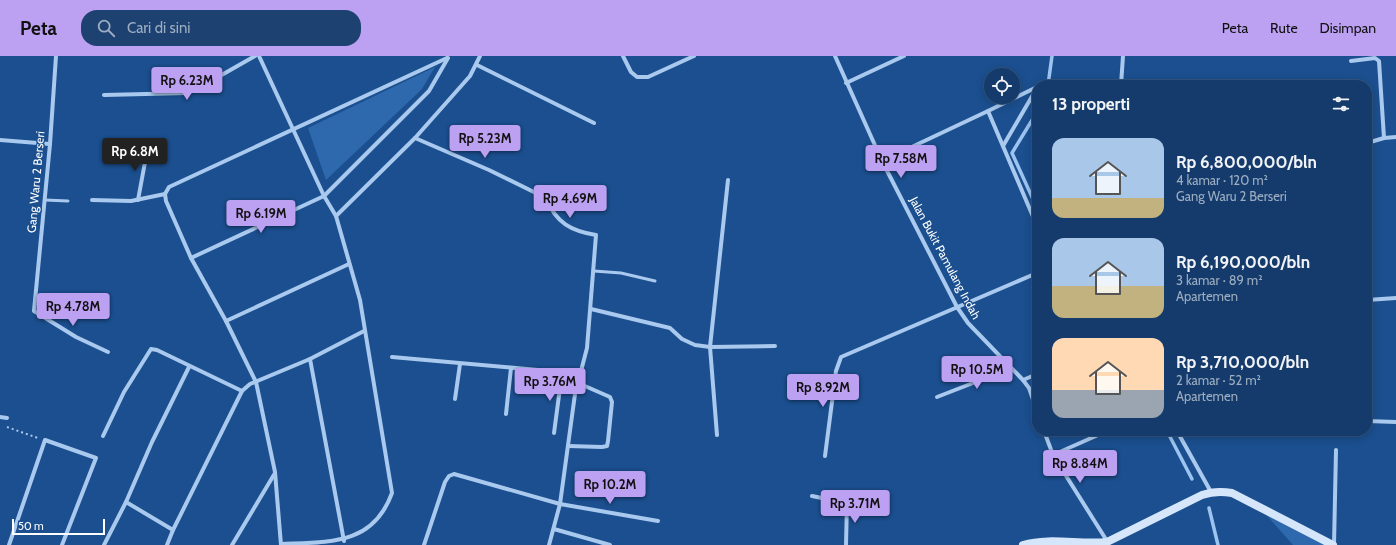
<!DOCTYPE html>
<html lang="id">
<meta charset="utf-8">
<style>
body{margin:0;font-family:Cabin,sans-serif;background:#1d4271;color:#f1f3f6;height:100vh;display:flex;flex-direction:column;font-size:15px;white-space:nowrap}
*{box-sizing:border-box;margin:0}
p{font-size:13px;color:#9dadc1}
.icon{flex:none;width:22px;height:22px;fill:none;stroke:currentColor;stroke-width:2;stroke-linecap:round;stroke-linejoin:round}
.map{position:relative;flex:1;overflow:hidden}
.sheet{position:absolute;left:1032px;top:24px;width:340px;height:356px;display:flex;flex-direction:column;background:#143b6b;border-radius:16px;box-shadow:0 2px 10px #0003,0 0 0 1px #33557e}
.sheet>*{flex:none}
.buttons{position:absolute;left:984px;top:12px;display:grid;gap:8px}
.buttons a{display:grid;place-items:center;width:36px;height:36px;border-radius:50%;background:#143b6b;box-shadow:0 2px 10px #0003,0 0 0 1px #33557e;font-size:20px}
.scale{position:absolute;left:12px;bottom:10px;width:93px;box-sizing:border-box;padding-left:4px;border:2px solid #fff;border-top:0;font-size:11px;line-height:14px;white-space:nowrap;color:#fff;-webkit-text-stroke:3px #1b4f8f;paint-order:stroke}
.price{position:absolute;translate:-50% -34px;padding:0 9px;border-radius:4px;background:#bca0f2;color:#111;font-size:13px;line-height:26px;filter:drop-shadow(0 1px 2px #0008)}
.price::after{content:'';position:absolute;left:50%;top:24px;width:12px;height:9px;margin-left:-6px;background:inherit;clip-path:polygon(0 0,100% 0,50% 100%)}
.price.current{background:#222;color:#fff}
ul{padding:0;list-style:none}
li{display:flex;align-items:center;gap:12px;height:100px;padding:0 20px}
li span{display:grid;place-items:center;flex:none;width:112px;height:80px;border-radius:12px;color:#555}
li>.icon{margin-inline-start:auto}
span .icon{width:48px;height:48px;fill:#fffc;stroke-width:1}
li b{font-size:17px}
h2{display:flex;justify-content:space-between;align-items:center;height:48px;padding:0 20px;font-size:17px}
header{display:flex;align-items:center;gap:24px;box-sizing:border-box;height:56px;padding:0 20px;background:#bca0f2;color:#111}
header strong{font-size:19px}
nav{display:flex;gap:22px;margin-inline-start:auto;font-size:14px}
.search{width:280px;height:36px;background:#1d4271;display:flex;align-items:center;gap:10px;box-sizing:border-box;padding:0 14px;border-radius:16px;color:#9dadc1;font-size:15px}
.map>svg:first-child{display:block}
.green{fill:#2e69ad}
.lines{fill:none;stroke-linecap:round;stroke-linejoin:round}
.stream{stroke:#9cc4f0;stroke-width:3.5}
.path{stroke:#a9c9ee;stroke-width:2;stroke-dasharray:2 3;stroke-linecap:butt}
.service{stroke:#a9c9ee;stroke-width:3}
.minor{stroke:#a9c9ee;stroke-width:4}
.secondary{stroke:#d6e6fa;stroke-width:8}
.labels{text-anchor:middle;stroke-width:3;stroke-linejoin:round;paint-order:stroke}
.street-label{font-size:12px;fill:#fff;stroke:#1b4f8f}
</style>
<header>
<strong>Peta</strong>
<div class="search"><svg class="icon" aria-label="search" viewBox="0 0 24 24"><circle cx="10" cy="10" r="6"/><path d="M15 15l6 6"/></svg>Cari di sini</div>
<nav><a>Peta</a><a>Rute</a><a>Disimpan</a></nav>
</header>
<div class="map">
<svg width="1396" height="489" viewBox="0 0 1396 489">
<rect width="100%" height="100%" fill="#1b4f8f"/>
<g class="green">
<polygon points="435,11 422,33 326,124 308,72"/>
<polygon points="1262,454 1330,489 1293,489"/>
</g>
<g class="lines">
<g class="stream">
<polyline points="1048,29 1052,0"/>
<polyline points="1037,56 1012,97 1037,152"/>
<polyline points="1167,375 1192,423"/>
<polyline points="1209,452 1218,489"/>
</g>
<polyline class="path" points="7,371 38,382"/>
<g class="service">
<polyline points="45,144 68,145"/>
<polyline points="594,215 621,217 655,225"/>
</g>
<g class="minor">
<polyline points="56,0 50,88 34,255 76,281 108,296"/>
<path d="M259 0 324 140 336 160 360 244 392 437C373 489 331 486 281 488"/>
<polyline points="623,0 631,16 637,21 648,21 694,0"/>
<polyline points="835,0 882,105 957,251 968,267 1023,324 1029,332 1037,355"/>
<polyline points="1351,5 1375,2 1379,5 1384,82"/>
<polyline points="477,9 594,67"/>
<polyline points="846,27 904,0"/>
<polyline points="1121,29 1123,0"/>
<polyline points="104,39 187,37 197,33 255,0"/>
<polyline points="988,55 1037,31"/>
<path d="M415 82 489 114 546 142C556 167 571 175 596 179L587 292 575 338 560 448 549 489"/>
<polyline points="0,84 50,88"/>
<polyline points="1367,87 1384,82 1396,81"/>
<polyline points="1003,90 1037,32"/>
<polyline points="882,105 988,55 1037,170"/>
<polyline points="92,144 131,145 165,138"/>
<polyline points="138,144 148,90"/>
<polyline points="336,160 415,82 470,20 480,0"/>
<polyline points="191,202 324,140 429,35 448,2"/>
<polyline points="1367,244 1396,242"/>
<polyline points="591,253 670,272 682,283 695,289 710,291 775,290"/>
<polyline points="226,265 349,208"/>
<polyline points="392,301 582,318"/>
<polyline points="310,303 344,485"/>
<polyline points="1023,324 1037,318"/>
<polyline points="937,341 973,327 1008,308"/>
<polyline points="455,343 460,308"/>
<polyline points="506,358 511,312"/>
<polyline points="0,361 7,362"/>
<polyline points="1367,365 1396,366"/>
<polyline points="1044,375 1053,399 1107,485"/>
<polyline points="1177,375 1211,436"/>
<polyline points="554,377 562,317"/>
<polyline points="717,379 710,291 728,124"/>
<polyline points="103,380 124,336 151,293 157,294 242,335"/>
<polyline points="568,390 602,391 607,390 608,385 612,346 610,341 578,327"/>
<polyline points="1053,399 1107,375"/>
<polyline points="825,400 836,315 841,301 1037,217"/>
<polyline points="812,440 881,454"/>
<polyline points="126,446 173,474"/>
<polyline points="554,473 610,489"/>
<polyline points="9,489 45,384 96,402 62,489"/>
<polyline points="104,489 126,446 152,386 189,311"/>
<polyline points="167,489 173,474 242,335 250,328 310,303 364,275"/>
<polyline points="232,489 275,417"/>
<polyline points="281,489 275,416 256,326 226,265 191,202 166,145 165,138 169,131 447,2"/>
<polyline points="424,489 445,426 449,420 454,418 560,448 658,465"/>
<polyline points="846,489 847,446"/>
<polyline points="1334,489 1336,394"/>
</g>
<path class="secondary" d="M1023 489C1050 481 1080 489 1107 486L1202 439C1213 435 1221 435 1232 437L1333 489"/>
</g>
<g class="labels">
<g class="street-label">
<text transform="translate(36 126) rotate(-85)" y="4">Gang Waru 2 Berseri</text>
<text transform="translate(945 202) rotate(62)" y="4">Jalan Bukit Pamulang Indah</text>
</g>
</g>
</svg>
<div class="buttons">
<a><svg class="icon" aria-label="locate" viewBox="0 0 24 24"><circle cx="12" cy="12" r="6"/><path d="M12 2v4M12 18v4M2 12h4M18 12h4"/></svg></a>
</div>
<div class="scale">50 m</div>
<b class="price" style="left:187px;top:45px">Rp 6.23M</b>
<b class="price" style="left:485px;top:103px">Rp 5.23M</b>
<b class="price current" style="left:135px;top:116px">Rp 6.8M</b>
<b class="price" style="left:901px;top:123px">Rp 7.58M</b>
<b class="price" style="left:570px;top:163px">Rp 4.69M</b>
<b class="price" style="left:261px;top:178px">Rp 6.19M</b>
<b class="price" style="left:73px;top:271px">Rp 4.78M</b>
<b class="price" style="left:977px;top:334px">Rp 10.5M</b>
<b class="price" style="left:550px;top:346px">Rp 3.76M</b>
<b class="price" style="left:823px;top:352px">Rp 8.92M</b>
<b class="price" style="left:1080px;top:428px">Rp 8.84M</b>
<b class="price" style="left:610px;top:449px">Rp 10.2M</b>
<b class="price" style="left:855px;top:468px">Rp 3.71M</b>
<section class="sheet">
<h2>13 properti<svg class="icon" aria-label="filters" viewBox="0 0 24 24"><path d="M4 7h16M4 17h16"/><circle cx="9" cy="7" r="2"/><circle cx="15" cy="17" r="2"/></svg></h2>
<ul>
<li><span style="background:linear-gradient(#a9c7e8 75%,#c2b280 0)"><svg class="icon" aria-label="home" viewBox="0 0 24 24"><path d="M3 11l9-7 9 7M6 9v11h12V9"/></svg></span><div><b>Rp 6,800,000/bln</b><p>4 kamar · 120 m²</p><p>Gang Waru 2 Berseri</p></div></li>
<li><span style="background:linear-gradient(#a9c7e8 60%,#c2b280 0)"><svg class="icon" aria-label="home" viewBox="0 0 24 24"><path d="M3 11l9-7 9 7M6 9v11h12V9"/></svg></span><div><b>Rp 6,190,000/bln</b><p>3 kamar · 89 m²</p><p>Apartemen</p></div></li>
<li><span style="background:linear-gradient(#ffd9b3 65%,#9aa5b1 0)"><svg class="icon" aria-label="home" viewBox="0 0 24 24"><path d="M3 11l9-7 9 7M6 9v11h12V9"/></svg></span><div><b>Rp 3,710,000/bln</b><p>2 kamar · 52 m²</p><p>Apartemen</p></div></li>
</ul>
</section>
</div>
